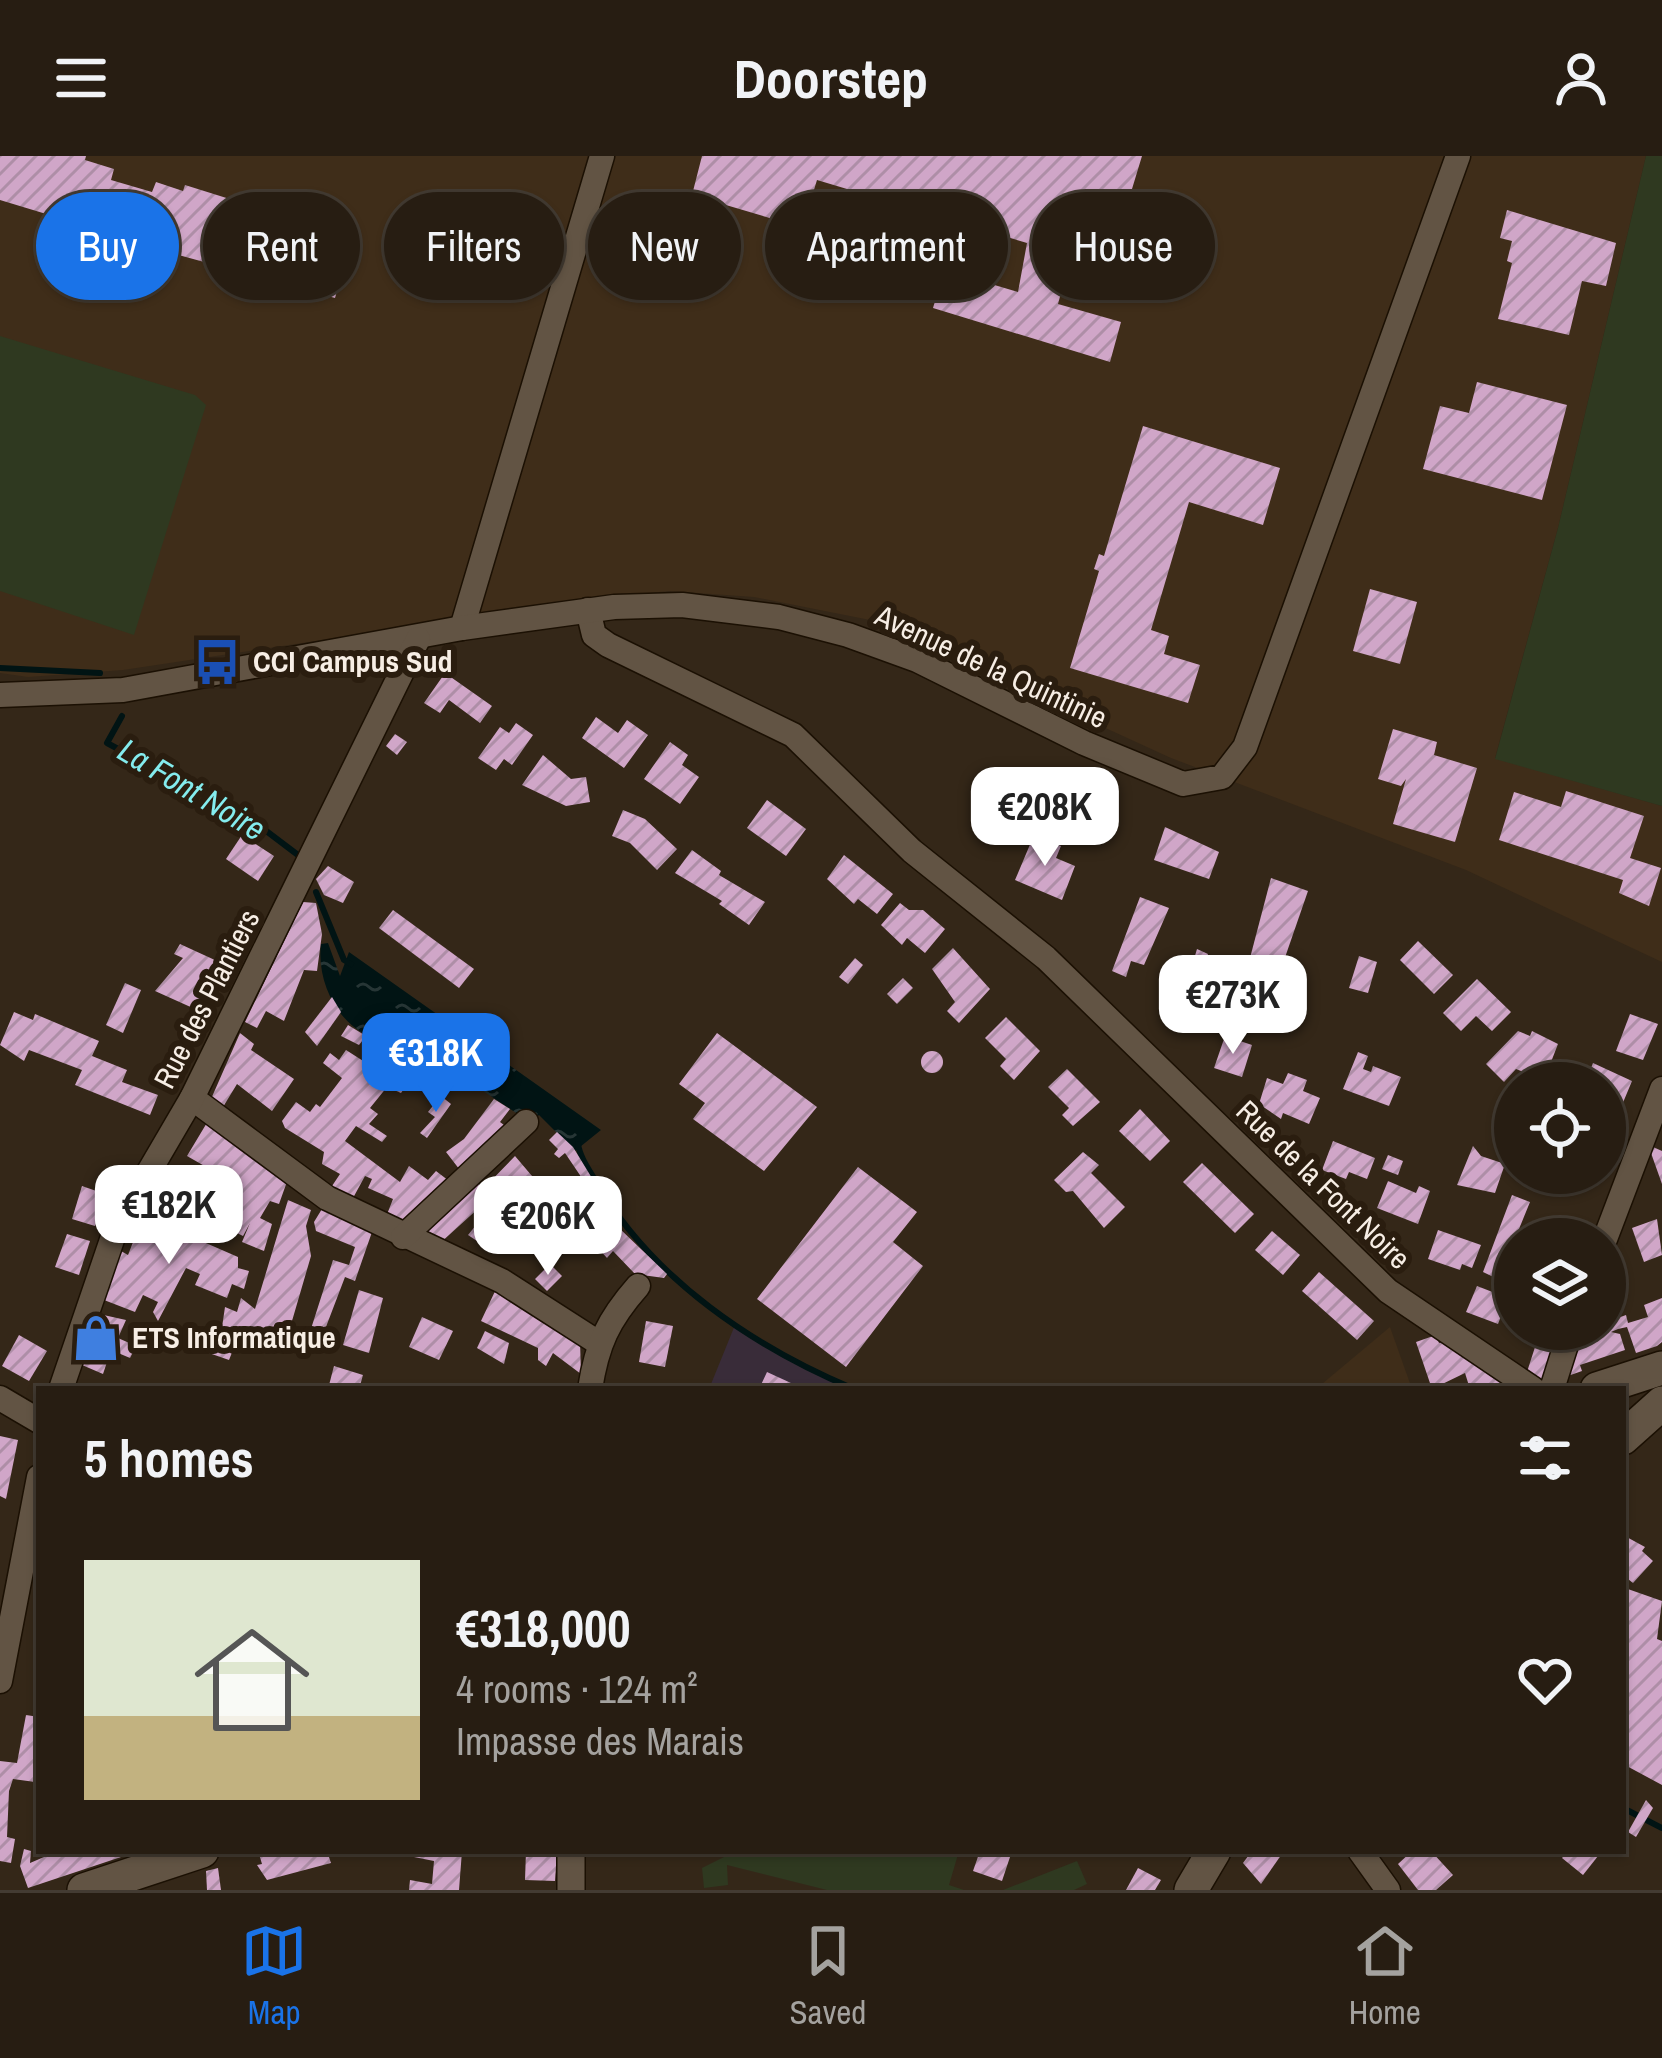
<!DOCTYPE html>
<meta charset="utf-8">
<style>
body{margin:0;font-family:"Archivo Narrow",sans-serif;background:#332a20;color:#f1f3f6;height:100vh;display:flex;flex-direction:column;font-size:45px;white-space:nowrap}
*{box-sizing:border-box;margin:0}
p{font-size:39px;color:#a4a29f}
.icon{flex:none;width:66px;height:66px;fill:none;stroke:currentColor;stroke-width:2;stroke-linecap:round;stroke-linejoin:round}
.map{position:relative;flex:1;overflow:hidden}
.details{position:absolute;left:36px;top:1230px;width:1590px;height:468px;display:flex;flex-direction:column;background:#271d12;border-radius:0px;box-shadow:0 3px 9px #0004,0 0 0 3px #433b32}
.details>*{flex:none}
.guide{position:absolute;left:36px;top:36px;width:1590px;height:108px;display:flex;gap:24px}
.tools{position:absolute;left:1494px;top:906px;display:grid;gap:24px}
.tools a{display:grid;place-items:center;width:132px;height:132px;border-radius:50%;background:#271d12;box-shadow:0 3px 9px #0004,0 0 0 3px #433b32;font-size:60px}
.price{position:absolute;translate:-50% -102px;padding:0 27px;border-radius:24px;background:#fff;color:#222;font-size:39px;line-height:78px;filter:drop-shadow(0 3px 6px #0008)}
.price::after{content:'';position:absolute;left:50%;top:72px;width:36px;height:27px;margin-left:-18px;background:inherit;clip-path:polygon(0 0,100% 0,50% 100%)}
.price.current{background:#1a73e8;color:#fff}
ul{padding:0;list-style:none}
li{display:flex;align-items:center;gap:36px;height:300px;padding:0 48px}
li+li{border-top:3px solid #433b32}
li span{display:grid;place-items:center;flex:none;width:336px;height:240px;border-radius:0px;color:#555}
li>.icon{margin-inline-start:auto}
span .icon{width:144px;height:144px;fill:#fffc;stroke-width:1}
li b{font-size:51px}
h2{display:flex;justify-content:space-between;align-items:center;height:144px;padding:0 48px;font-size:51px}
.pill{padding:0 42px;border-radius:54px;background:#271d12;box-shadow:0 3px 9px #0004,0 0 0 3px #433b32;font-size:42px;line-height:108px}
.pill.current{background:#1a73e8;color:#fff}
header{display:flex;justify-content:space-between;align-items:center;height:156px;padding:0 48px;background:#271d12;font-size:54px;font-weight:700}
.menu{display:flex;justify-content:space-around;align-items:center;height:168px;border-top:3px solid #433b32;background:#271d12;font-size:33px;color:#a4a29f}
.menu a{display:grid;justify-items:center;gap:6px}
.menu .current{color:#1a73e8}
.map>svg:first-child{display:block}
.built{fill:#3f2d19}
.education{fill:#392c39}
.garden{fill:#2f3920}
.water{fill:url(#water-ripples)}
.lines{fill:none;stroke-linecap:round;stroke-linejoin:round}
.stream{stroke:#011414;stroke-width:6}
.building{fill:url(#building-hatch)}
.minor-casing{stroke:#1b1003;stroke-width:27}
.tertiary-casing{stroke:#1b1003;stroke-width:30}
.secondary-casing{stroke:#1b1003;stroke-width:36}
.minor{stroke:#625444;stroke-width:24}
.tertiary{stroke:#625444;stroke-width:27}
.secondary{stroke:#625444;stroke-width:33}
.labels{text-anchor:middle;stroke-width:12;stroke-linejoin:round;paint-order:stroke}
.poi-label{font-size:30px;font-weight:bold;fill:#f7eee5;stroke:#2a1d0f;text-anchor:start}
.street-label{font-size:30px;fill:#f7eee5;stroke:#2a1d0f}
.water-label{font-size:33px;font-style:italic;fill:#84ecee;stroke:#2a1d0f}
</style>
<header><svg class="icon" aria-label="menu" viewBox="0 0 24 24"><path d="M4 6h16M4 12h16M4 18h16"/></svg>Doorstep<svg class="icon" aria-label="person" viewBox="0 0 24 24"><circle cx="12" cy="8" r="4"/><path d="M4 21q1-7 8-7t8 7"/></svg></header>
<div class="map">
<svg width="1662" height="1734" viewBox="0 0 1662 1734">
<defs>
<pattern id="water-ripples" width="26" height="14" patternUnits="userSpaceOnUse" patternTransform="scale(3)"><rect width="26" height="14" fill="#011414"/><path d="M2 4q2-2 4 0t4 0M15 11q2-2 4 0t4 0" fill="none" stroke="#273636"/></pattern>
<pattern id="building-hatch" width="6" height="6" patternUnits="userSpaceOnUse" patternTransform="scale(3)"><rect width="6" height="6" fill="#d0a6c8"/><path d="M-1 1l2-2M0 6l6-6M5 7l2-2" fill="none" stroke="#ae8ea7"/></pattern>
</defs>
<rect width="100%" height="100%" fill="#342718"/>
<g class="built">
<polygon points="0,0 1646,0 1558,372 1495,602 1662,650 1662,806 1466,714 1171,602 870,464 754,441 669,435 608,441 123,514 28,521 0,517"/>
<polygon points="1390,1171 1412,1233 1316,1233"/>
</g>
<polygon class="education" points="735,1169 780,1200 852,1232 709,1233"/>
<g class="garden">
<polygon points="1646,0 1662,0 1662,650 1495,603 1558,372"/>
<polygon points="0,180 195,239 206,249 134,479 0,435"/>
<polygon points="736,1695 959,1695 949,1729 964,1734 827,1734 727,1709 728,1729 704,1732 702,1712"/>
<polygon points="1077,1705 1087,1728 1074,1734 1003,1734"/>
</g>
<path class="water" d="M328 787 340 820 349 796 601 974 575 995 539 959 531 967 406 883C352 895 315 836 321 788Z"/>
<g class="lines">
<g class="stream">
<polyline points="0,512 100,517"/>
<polyline points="122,560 107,587 253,665 298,699"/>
<polyline points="316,736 344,804 351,808"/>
<path d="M578 988C580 1002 590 1015 598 1029 654 1124 754 1191 854 1233"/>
<polyline points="1623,1652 1662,1672"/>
</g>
</g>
<g class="building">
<polygon points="0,0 86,0 85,4 114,13 111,24 152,36 156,26 183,35 185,29 293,63 291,74 350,92 335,142 164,95 171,73 73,43 66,64 0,44"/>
<polygon points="702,0 1142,0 1105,122 1098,120 1095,129 1081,125 1083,116 1068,111 1058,148 1121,166 1110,206 933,152 944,114 1018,136 1027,87 907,51 901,67 872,58 877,42 817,24 813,37 821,39 810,74 692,39"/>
<polygon points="1507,54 1616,87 1606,130 1582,125 1569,179 1498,163 1512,107 1507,105 1512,85 1500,82"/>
<polygon points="77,122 96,127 91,144 71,138"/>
<polygon points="1477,226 1567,249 1542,344 1423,313 1440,250 1469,257"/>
<polygon points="1143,270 1280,312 1263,369 1189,346 1151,474 1169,480 1164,498 1200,509 1188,547 1070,512 1099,415 1094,413 1099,398 1104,400"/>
<polygon points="1370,433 1417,446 1400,508 1353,495"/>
<polygon points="445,517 492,550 480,567 449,544 440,557 424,547"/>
<polygon points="596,561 618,577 627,564 648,579 624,612 582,582"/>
<polygon points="516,567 533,579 512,609 504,603 496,614 478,602 500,571 509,577"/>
<polygon points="1393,573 1437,586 1434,599 1477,612 1455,686 1393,668 1406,623 1401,630 1378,623"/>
<polygon points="395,578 407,586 397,599 386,590"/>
<polygon points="670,586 688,599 682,609 699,621 680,648 644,623"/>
<polygon points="543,599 571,623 586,621 590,646 566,650 522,629"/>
<polygon points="1566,635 1644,660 1630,702 1661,712 1649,750 1619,737 1623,724 1499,684 1514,636 1561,651"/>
<polygon points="767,644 806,673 786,700 747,672"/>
<polygon points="623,654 645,663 677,693 657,714 630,687 612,680"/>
<polygon points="1165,671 1219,696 1209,723 1154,704"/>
<polygon points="242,679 274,700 258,725 226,703"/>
<polygon points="1034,679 1061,690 1056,702 1075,710 1062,744 1015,724"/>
<polygon points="692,694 721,715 719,719 765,746 749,769 719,748 722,745 675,717"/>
<polygon points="844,699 893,738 877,758 858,743 854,748 827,723"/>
<polygon points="328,710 354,726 343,747 324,739 316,723"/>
<polygon points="1271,722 1308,735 1281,813 1250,802"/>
<polygon points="1140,741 1169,752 1144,809 1131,805 1126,821 1112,815"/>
<polygon points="303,746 316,747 322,778 317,815 304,814 284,865 266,855 257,872 245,866"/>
<polygon points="900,747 909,754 923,754 945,773 925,797 907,782 902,789 881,769"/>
<polygon points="393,754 474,813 459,832 379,772"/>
<polygon points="1418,785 1453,819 1434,838 1400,804"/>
<polygon points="180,788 217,805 195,853 155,835 183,802 174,798"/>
<polygon points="953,792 990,833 959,867 947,855 955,846 932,813"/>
<polygon points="1197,793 1208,798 1205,807 1225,814 1215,840 1176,828 1186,800 1194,803"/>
<polygon points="1359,800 1377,806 1368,837 1349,832"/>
<polygon points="855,802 863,809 848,828 839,821"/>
<polygon points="903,822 913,832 897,848 887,838"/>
<polygon points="1477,823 1511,856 1492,875 1476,860 1461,875 1443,857"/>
<polygon points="125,827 141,834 123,877 106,869"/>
<polygon points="332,841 341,856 317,890 305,876"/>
<polygon points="14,856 33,864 35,858 99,885 92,900 127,914 122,926 158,939 150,959 75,929 82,914 29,894 24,905 0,889"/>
<polygon points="1630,858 1658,868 1643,904 1616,895"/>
<polygon points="1006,861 1040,895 1014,924 1000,910 1006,903 985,882"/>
<polygon points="348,869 366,880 359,889 341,880"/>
<polygon points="1518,875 1530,880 1532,875 1558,888 1544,924 1516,913 1504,926 1486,908"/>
<polygon points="240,877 254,888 251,894 294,923 272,955 237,928 223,951 211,943"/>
<polygon points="717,877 817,951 764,1015 693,963 705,947 679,928"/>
<polygon points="1225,880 1252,889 1242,921 1214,912"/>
<polygon points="412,888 437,903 417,928 410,924 401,937 387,931 370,952 378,958 369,968 387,980 382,986 356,970 345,985 400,1026 409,1010 428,1024 436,1015 453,1028 402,1075 384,1066 393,1043 368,1032 372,1023 365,1020 353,1042 328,1036 340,1018 322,1008 324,996 285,972 282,965 296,946 310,956 316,948 320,951 342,922 323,907 330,897 339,904 346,894 382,917"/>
<circle cx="932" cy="906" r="11"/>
<polygon points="1358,896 1368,900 1363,913 1371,916 1373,910 1401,921 1389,950 1343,933"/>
<polygon points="1593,907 1632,925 1622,949 1609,943 1605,952 1605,927 1585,927"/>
<polygon points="1067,913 1100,946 1073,970 1062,959 1069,952 1048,931"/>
<polygon points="1288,917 1307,924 1303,935 1320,942 1309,968 1283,957 1281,963 1259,948 1267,922 1283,928"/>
<polygon points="441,940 451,948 427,982 420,977 435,961 428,956"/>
<polygon points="494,943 510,953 500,966 508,972 463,1018 446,996 464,983"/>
<polygon points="1140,953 1170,985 1150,1005 1119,975"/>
<polygon points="208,965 289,1020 279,1048 270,1045 260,1062 272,1068 264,1095 242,1086 250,1067 243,1080 221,1069 225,1062 210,1055 224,1030 216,1026 192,1071 150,1052 167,1026 192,1042 208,1012 187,1000"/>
<polygon points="557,976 573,991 598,1032 592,1037 565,997 559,1002 554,998 558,993 549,984"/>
<polygon points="1333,985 1375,1002 1367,1023 1349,1016 1346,1023 1322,1014"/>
<polygon points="1473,990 1481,1000 1505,1008 1495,1037 1457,1029"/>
<polygon points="1653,991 1662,995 1662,1028 1651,997"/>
<polygon points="1083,996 1099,1009 1091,1017 1125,1051 1104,1072 1073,1035 1066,1036 1054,1024"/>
<polygon points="1388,999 1403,1005 1398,1019 1382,1013"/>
<polygon points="515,1000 532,1020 514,1037 540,1065 520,1081 498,1048 486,1057 495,1067 480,1087 468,1079 486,1057 481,1050 438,1089 415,1078 475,1023 483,1033"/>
<polygon points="1202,1007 1254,1058 1235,1077 1183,1026"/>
<polygon points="858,1011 917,1056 893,1086 923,1110 846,1211 757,1143"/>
<polygon points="1388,1025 1416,1037 1419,1030 1430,1035 1418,1068 1377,1052"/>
<polygon points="82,1030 105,1038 95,1070 72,1063"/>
<polygon points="1512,1039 1530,1046 1515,1083 1515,1116 1511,1114 1506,1127 1483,1116"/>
<polygon points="288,1044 311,1054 306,1070 311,1100 285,1189 245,1178 239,1196 233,1194 229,1204 206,1196 211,1182 220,1185 225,1151 237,1156 241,1142 255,1153"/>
<polygon points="325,1048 372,1076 355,1125 345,1121 321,1184 309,1179 333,1104 349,1109 355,1091 316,1075 314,1066"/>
<polygon points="144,1060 238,1101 238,1112 249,1115 244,1133 232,1128 227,1142 195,1129 200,1118 186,1112 158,1165 153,1156 158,1146 143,1139 135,1156 104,1144 121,1095 128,1099 135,1081 128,1078"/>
<polygon points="1657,1063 1662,1099 1644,1106 1632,1072"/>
<polygon points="618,1071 667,1118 664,1122 635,1118 613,1095 607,1102 598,1092"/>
<polygon points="1438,1074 1481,1089 1472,1112 1462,1108 1460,1114 1428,1103"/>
<polygon points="1272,1075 1300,1099 1283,1119 1255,1094"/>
<polygon points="67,1078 90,1085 79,1119 55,1111"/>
<polygon points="550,1108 562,1120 547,1135 535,1123"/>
<polygon points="1319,1116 1374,1165 1357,1184 1302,1135"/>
<polygon points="1477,1130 1508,1142 1498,1168 1466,1156"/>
<polygon points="497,1131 580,1185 581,1218 553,1197 546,1210 538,1204 538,1192 481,1165"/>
<polygon points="359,1134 383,1142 369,1197 343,1189"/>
<polygon points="1662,1142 1662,1186 1657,1190 1636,1197 1627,1171 1618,1173 1611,1176 1620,1178 1625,1194 1580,1209 1582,1215 1565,1221 1572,1186 1605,1173 1605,1144 1613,1143 1615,1163 1626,1159 1628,1167 1648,1161 1644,1149"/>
<polygon points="99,1158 126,1164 118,1182 136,1190 130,1202 111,1194 103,1218 82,1209 86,1199 99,1205 105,1191 90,1185"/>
<polygon points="422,1161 453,1175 439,1204 409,1191"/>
<polygon points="646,1165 673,1170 665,1211 639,1206"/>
<polygon points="1528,1173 1558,1173 1552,1192 1558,1195 1546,1227 1526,1219 1536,1188 1521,1181"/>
<polygon points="485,1175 509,1187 504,1208 477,1192"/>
<polygon points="19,1179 47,1195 29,1225 2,1210"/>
<polygon points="1436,1179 1439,1187 1446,1185 1522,1233 1470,1233 1465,1217 1432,1233 1416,1186"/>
<polygon points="334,1210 363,1219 359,1233 328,1233"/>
<polygon points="767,1216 804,1233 759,1233"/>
<polygon points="0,1280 18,1284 6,1343 0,1340"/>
<polygon points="1623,1379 1645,1391 1642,1395 1653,1405 1633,1427 1623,1419"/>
<polygon points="1625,1432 1662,1445 1657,1483 1662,1485 1662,1629 1623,1608"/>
<polygon points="26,1559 39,1561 39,1597 35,1626 13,1623 9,1635 7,1681 15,1683 11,1707 0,1705 0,1605 17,1607"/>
<polygon points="1646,1644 1653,1652 1636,1681 1628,1676"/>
<polygon points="24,1693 31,1695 30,1707 58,1695 136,1696 28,1732 20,1710"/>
<polygon points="268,1695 327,1695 331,1707 267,1724 257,1709 262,1708 259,1698"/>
<polygon points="413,1695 462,1695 459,1734 409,1734 410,1724 432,1728 434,1705 414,1701"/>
<polygon points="526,1695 557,1695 555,1725 525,1724"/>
<polygon points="980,1695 1012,1695 1002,1725 973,1715"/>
<polygon points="1252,1695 1284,1695 1261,1728 1243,1707"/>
<polygon points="1431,1695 1453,1719 1436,1734 1418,1734 1398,1708 1411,1696"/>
<polygon points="1568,1695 1602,1695 1583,1719 1562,1702"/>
<polygon points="218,1712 221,1734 207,1734 206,1715"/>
<polygon points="1138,1712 1161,1724 1155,1734 1126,1734"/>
</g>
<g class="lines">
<defs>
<g id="minor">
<polyline points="588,454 594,479 608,489 793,579 912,695 1046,802 1388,1135 1533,1233"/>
<polyline points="462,472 602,0"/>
<polyline points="0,539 123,534 462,472 614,451 682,449 779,461 848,479 917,504 1084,587 1183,628 1222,621 1245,591 1458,0"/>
<polyline points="192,942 327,1042 502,1125 597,1186"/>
<polyline points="403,1081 526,966"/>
<polyline points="1605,1083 1662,933"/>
<polyline points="61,1233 116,1072 192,942 418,483"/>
<path d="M590 1233C597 1188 608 1164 638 1130"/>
<polyline points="1552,1233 1571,1173"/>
<polyline points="0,1242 39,1265"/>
<polyline points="0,1525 39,1321"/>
<polyline points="1360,1695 1388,1734"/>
</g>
<polyline id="tertiary" points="571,1734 571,1695"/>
<g id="secondary">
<polyline points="1597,1233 1662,1212"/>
<polyline points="1623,1282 1662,1247"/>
<polyline points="84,1734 202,1695"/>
<polyline points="1191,1734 1214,1695"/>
</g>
</defs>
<use href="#minor" class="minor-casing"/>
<use href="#tertiary" class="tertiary-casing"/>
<use href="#secondary" class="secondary-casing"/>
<use href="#minor" class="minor"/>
<use href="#tertiary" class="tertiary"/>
<use href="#secondary" class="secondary"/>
</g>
<defs>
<symbol id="bus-bare" viewBox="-9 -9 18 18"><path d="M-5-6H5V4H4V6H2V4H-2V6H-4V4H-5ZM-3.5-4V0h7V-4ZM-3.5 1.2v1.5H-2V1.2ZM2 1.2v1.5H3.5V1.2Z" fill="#1a4fb4" stroke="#2a1d0f" stroke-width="2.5" paint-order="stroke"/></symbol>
<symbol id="shop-bare" viewBox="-9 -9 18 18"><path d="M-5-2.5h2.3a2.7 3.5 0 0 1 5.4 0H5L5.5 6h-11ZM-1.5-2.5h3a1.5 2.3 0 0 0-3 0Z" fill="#3f7fe0" stroke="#2a1d0f" stroke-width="2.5" paint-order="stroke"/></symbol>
</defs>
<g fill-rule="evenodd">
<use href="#bus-bare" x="184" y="473" width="66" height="66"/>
<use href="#shop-bare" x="63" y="1149" width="66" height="66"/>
</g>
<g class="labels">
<g class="poi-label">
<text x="253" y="516">CCI Campus Sud</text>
<text x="132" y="1192">ETS Informatique</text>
</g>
<g class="street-label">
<text transform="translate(991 511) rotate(25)" y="10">Avenue de la Quintinie</text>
<text transform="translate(207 843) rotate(-63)" y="10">Rue des Plantiers</text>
<text transform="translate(1323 1029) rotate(44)" y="10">Rue de la Font Noire</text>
</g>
<g class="water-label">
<text transform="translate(192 633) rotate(31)" y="12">La Font Noire</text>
</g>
</g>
</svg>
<div class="tools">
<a><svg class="icon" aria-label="locate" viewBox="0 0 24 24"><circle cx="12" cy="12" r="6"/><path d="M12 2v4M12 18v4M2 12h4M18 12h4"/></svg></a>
<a><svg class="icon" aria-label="layers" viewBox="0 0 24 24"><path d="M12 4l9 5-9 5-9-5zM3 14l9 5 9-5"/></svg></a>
</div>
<b class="price" style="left:1045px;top:713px">€208K</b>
<b class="price" style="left:1233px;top:901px">€273K</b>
<b class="price current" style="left:436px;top:959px">€318K</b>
<b class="price" style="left:169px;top:1111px">€182K</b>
<b class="price" style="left:548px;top:1122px">€206K</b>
<div class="guide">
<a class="pill current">Buy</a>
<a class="pill">Rent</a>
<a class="pill">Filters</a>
<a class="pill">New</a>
<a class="pill">Apartment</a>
<a class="pill">House</a>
</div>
<section class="details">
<h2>5 homes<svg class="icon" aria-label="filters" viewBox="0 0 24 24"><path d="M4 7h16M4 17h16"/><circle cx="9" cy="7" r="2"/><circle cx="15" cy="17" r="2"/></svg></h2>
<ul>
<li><span style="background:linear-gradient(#dfe7d0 65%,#c2b280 0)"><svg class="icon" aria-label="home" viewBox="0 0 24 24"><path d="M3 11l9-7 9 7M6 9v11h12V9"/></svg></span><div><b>€318,000</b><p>4 rooms · 124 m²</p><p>Impasse des Marais</p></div><svg class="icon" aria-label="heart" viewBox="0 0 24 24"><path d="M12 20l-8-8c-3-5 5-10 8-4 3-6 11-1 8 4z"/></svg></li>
</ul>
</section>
</div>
<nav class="menu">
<a class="current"><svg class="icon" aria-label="map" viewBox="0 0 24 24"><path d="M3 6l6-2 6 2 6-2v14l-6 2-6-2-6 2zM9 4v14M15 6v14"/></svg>Map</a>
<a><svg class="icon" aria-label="saved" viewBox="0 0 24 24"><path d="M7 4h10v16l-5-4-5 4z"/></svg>Saved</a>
<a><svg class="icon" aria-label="home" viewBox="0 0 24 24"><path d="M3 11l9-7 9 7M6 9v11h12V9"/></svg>Home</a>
</nav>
